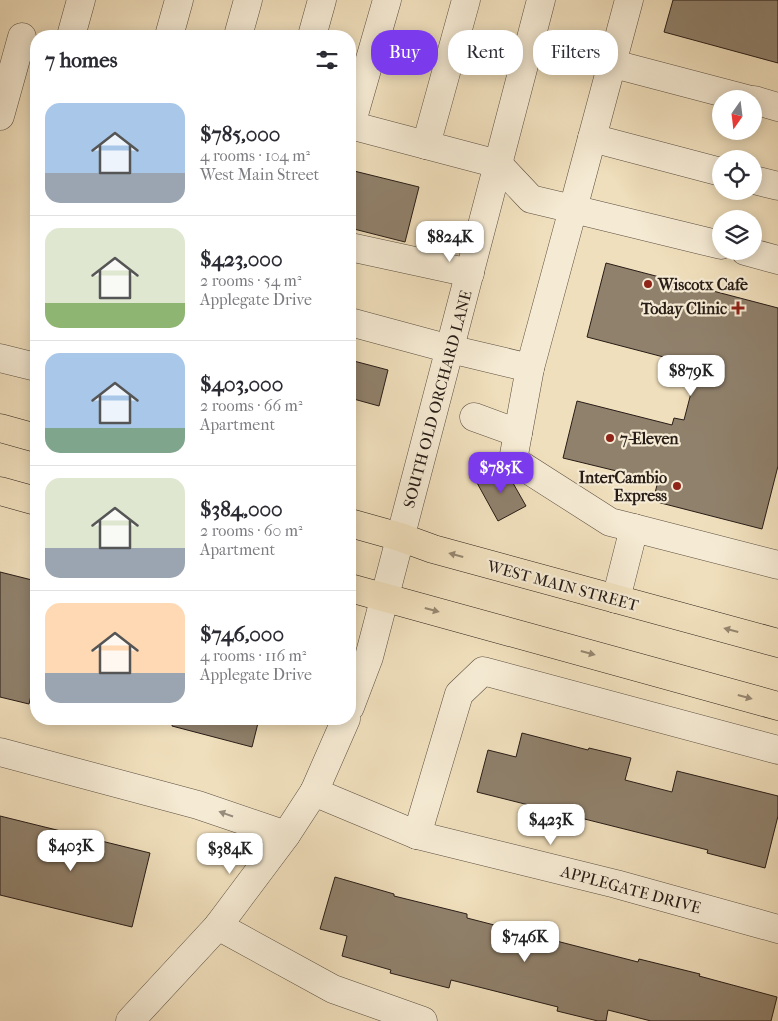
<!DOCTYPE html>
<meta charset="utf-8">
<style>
body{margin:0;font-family:"IM FELL French Canon",serif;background:#f7f7f7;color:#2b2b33;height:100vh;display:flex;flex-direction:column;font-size:19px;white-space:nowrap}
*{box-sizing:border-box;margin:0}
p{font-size:16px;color:#7c7c81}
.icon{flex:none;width:28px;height:28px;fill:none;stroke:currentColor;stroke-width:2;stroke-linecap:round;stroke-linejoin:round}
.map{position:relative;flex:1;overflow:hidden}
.side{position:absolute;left:30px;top:30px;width:326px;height:695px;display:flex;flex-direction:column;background:#fff;border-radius:20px;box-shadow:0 2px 12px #0003}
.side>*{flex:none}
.banner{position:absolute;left:371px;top:30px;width:331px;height:45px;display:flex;gap:10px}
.needle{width:32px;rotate:194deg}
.tools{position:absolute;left:712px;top:90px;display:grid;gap:10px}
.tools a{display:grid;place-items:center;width:50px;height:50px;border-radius:50%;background:#fff;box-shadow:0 2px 12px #0003;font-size:25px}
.price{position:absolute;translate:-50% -42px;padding:0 11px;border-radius:10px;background:#fff;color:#222;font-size:16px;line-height:32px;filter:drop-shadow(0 1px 2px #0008)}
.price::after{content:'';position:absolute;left:50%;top:30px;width:15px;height:11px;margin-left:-8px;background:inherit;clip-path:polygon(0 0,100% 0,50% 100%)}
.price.selected{background:#7c3aed;color:#fff}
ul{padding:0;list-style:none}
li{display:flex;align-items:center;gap:15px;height:125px;padding:0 15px}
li+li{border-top:1px solid #e1e1e2}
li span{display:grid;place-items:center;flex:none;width:140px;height:100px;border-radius:15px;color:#555}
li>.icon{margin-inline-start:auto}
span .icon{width:60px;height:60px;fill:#fffc;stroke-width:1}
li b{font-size:21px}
h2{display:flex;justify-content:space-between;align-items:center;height:60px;padding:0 15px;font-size:21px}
.tag{padding:0 18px;border-radius:20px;background:#fff;box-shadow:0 2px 12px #0003;font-size:18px;line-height:45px}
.tag.selected{background:#7c3aed;color:#fff}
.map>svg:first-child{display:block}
.building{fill:#90816c;stroke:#271c16}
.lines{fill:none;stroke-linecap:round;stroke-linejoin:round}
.minor-casing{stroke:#594d40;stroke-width:29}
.major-casing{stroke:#271c16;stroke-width:29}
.minor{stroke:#f5ead3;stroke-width:28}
.major{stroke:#f0dfbc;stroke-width:28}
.oneway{fill:#968771}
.oneway2{fill:#988d7e}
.poi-dot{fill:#8f2418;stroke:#f5ead3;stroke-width:2}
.labels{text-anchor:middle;stroke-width:4.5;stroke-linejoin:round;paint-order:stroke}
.poi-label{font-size:16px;font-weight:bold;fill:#271c16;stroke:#f5ead3;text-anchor:start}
.street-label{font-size:16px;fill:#271c16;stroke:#f5ead3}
</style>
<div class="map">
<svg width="778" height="1021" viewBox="0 0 778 1021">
<rect width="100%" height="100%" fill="#f0dfbc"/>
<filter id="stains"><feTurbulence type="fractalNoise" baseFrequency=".004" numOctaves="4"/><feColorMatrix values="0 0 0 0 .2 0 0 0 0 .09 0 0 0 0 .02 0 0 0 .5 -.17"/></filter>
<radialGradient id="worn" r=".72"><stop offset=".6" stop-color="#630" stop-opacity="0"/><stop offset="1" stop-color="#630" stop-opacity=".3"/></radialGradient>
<g class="building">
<polygon points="673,0 778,0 778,63 664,32"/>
<polygon points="350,170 419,187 405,242 350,228"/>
<polygon points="606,263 778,308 778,466 762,529 653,501 658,481 563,458 577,401 672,425 674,418 684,420 698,366 587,337"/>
<polygon points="350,360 388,370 379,406 350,398"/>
<polygon points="500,468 509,476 526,506 498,521 476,481"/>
<polygon points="0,572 36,581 36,674 29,704 0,697"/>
<polygon points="173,719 259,719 252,747 172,726"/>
<polygon points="522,733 588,750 589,748 631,758 625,780 672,792 677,771 778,796 778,816 765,868 707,853 708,850 477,792 488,750 516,757"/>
<polygon points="0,816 150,853 132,927 0,895"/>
<polygon points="335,877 394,894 394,896 467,914 467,918 638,962 639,959 700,974 699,976 777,997 771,1021 651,1021 608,1010 606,1021 598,1021 557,1011 558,1007 451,980 449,988 390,973 391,970 342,956 347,936 320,929"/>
</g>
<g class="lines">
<defs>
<g id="minor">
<polyline points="71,36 81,0"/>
<polyline points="169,36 179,0"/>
<polyline points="238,36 248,0"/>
<polyline points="312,36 322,0"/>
<polyline points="530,42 747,99"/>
<polyline points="754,100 778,107"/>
<polyline points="0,116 22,37"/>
<polyline points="350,125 498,164 531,199 573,209 629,0"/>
<polyline points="351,125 387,0"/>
<polyline points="592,138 721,172"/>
<polyline points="426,145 466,0"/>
<polyline points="754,180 778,186"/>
<polyline points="350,247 470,273"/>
<polyline points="745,251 778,260"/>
<polyline points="350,322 450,349 530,368 573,209 721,245"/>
<polyline points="0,358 36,367 36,366"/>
<polyline points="530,368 513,460 610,522 634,528"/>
<polyline points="474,417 518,433"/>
<polyline points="616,599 634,528 778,565"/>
<polyline points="350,707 369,657 541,0"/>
<polyline points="0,752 198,805 286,835"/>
<polyline points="314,792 417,835 616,884 778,929"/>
<polyline points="417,835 459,694 483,671 778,750"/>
<polyline points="218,926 333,989 423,1021"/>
<polyline points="130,1021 218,926 286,835 314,792 346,719"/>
</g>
<g id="major">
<polyline points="0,428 36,438"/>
<polyline points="0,491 36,501"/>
<polyline points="350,523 400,537 433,549 778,643"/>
<polyline points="350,588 778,706"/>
</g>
</defs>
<use href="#minor" class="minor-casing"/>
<use href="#major" class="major-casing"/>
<use href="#minor" class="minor"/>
<use href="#major" class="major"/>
</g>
<defs><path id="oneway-solid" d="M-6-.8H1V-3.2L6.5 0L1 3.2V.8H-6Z" transform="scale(1.25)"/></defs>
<g class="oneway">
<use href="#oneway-solid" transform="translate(456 555) rotate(-165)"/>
<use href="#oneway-solid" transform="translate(432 610) rotate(15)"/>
<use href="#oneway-solid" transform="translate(731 630) rotate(-165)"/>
<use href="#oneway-solid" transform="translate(588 653) rotate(15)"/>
<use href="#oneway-solid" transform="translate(745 697) rotate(15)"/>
</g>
<use class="oneway2" href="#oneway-solid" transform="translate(226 814) rotate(-161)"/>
<g class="poi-dot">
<circle cx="648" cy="284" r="5"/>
<path d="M735.5 300.5h5v5h5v5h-5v5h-5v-5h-5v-5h5z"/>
<circle cx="610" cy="438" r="5"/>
<circle cx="677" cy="486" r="5"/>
</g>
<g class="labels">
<g class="poi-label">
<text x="658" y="290">Wiscotx Cafe</text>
<text x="727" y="314" text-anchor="end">Today Clinic</text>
<text x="620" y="444">7-Eleven</text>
<text x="667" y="483" text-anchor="end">InterCambio<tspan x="667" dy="18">Express</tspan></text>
</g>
<g class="street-label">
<text transform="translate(437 399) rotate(-75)" y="6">SOUTH OLD ORCHARD LANE</text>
<text transform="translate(563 585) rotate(15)" y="6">WEST MAIN STREET</text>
<text transform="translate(631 889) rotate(15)" y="6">APPLEGATE DRIVE</text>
</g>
</g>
<rect width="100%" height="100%" filter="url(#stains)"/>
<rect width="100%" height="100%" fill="url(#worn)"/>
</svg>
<div class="tools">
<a><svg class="needle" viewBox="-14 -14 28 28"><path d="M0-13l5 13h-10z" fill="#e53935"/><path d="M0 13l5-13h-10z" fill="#7c7c81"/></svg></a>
<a><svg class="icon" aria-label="locate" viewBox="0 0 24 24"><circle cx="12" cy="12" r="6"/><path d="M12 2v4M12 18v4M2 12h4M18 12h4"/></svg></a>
<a><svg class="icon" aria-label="layers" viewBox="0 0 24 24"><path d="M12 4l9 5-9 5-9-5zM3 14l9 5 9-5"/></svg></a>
</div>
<b class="price" style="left:450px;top:263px">$824K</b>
<b class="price" style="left:691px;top:397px">$879K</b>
<b class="price selected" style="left:501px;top:494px">$785K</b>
<b class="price" style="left:551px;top:846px">$423K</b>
<b class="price" style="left:71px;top:872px">$403K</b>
<b class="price" style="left:230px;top:875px">$384K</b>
<b class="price" style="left:525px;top:963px">$746K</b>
<div class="banner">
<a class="tag selected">Buy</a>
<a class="tag">Rent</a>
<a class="tag">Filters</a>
</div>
<section class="side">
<h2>7 homes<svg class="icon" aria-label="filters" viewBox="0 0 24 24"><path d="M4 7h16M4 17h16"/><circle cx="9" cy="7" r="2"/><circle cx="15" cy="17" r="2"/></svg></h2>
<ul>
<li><span style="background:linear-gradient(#a9c7e8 70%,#9aa5b1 0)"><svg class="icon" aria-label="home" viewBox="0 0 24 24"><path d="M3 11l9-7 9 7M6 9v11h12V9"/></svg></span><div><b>$785,000</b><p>4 rooms · 104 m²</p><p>West Main Street</p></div></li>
<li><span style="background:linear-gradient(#dfe7d0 75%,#8fb573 0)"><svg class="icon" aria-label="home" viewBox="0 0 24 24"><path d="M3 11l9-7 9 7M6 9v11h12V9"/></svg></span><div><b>$423,000</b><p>2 rooms · 54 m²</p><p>Applegate Drive</p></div></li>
<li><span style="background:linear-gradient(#a9c7e8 75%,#7fa58c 0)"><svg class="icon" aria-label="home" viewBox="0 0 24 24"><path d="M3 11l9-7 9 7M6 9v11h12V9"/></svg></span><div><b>$403,000</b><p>2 rooms · 66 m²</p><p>Apartment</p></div></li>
<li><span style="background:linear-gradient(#dfe7d0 70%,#9aa5b1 0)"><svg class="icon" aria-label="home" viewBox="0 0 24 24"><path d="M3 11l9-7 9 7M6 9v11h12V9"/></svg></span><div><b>$384,000</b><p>2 rooms · 60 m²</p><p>Apartment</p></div></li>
<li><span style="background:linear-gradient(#ffd9b3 70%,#9aa5b1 0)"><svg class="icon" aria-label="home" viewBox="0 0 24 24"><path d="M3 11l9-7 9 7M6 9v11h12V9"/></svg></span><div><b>$746,000</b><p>4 rooms · 116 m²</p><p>Applegate Drive</p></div></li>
</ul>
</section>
</div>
